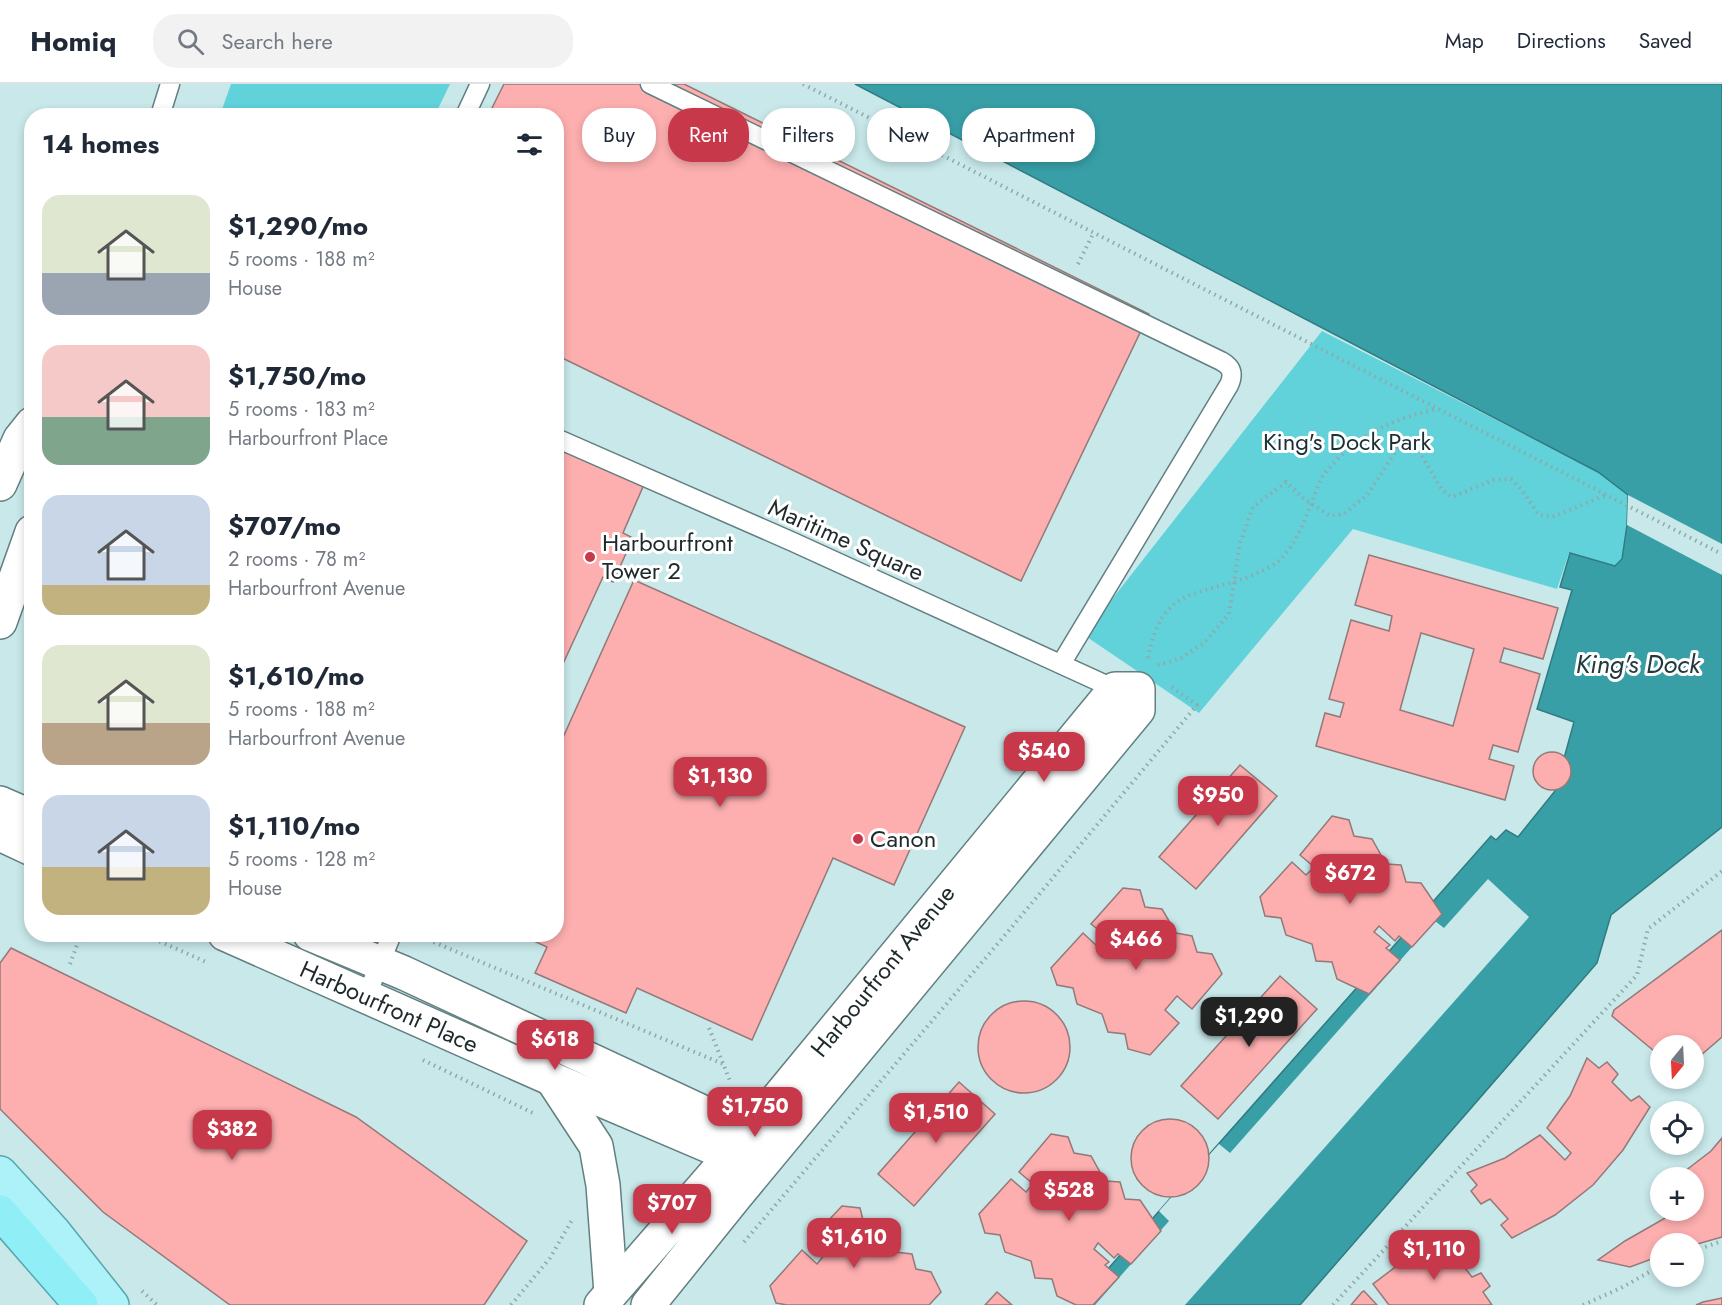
<!DOCTYPE html>
<meta charset="utf-8">
<style>
body{margin:0;font-family:Jost,sans-serif;background:#f2f2f3;color:#1f2937;height:100vh;display:flex;flex-direction:column;font-size:22px;white-space:nowrap}
*{box-sizing:border-box;margin:0}
p{font-size:20px;color:#747a83}
.icon{flex:none;width:33px;height:33px;fill:none;stroke:currentColor;stroke-width:2;stroke-linecap:round;stroke-linejoin:round}
.map{position:relative;flex:1;overflow:hidden}
.panel{position:absolute;left:24px;top:24px;width:540px;height:834px;display:flex;flex-direction:column;background:#fff;border-radius:24px;box-shadow:0 3px 9px #0003}
.panel>*{flex:none}
.banner{position:absolute;left:582px;top:24px;width:570px;height:54px;display:flex;gap:12px}
.needle{width:39px;rotate:198deg}
.buttons{position:absolute;left:1650px;top:951px;display:grid;gap:12px}
.buttons a{display:grid;place-items:center;width:54px;height:54px;border-radius:50%;background:#fff;box-shadow:0 3px 9px #0003;font-size:30px}
.price{position:absolute;translate:-50% -51px;padding:0 14px;border-radius:12px;background:#c8384b;color:#fff;font-size:20px;line-height:39px;filter:drop-shadow(0 2px 3px #0008)}
.price::after{content:'';position:absolute;left:50%;top:36px;width:18px;height:14px;margin-left:-9px;background:inherit;clip-path:polygon(0 0,100% 0,50% 100%)}
.price.active{background:#222;color:#fff}
ul{padding:0;list-style:none}
li{display:flex;align-items:center;gap:18px;height:150px;padding:0 18px}
li span{display:grid;place-items:center;flex:none;width:168px;height:120px;border-radius:18px;color:#555}
li>.icon{margin-inline-start:auto}
span .icon{width:72px;height:72px;fill:#fffc;stroke-width:1}
li b{font-size:26px}
h2{display:flex;justify-content:space-between;align-items:center;height:72px;padding:0 18px;font-size:26px}
.chip{padding:0 21px;border-radius:24px;background:#fff;box-shadow:0 3px 9px #0003;font-size:21px;line-height:54px}
.chip.active{background:#c8384b;color:#fff}
header{display:flex;align-items:center;gap:36px;box-sizing:border-box;height:84px;padding:0 30px;background:#fff;border-bottom:2px solid #e0e1e3}
header strong{font-size:28px}
nav{display:flex;gap:33px;margin-inline-start:auto;font-size:21px}
.search{width:420px;height:54px;background:#f2f2f3;display:flex;align-items:center;gap:15px;box-sizing:border-box;padding:0 21px;border-radius:24px;color:#747a83;font-size:22px}
.map>svg:first-child{display:block}
.green{fill:#61d2da}
.water{fill:#389fa7;stroke:#307c82;stroke-width:1.5}
.pier{fill:#c8e8ea}
.building{fill:#fdaeaf;stroke:#947979;stroke-width:1.5;fill-rule:evenodd}
.lines{fill:none;stroke-linecap:round;stroke-linejoin:round}
.service-casing{stroke:#627f81;stroke-width:21}
.minor-casing{stroke:#627f81;stroke-width:36}
.primary-casing{stroke:#56a6ad;stroke-width:36}
.trunk-casing{stroke:#56a6ad;stroke-width:36}
.path{stroke:#8fa8aa;stroke-width:4;stroke-dasharray:1.5 4.5;stroke-linecap:butt}
.service{stroke:#fff;stroke-width:18}
.minor{stroke:#fff;stroke-width:33}
.primary{stroke:#acf2f8;stroke-width:33}
.trunk{stroke:#90eef6;stroke-width:33}
.poi-dot{fill:#c8384b;stroke:#fff;stroke-width:2}
.labels{text-anchor:middle;stroke-width:6;stroke-linejoin:round;paint-order:stroke}
.park-label{font-size:24px;fill:#1a3133;stroke:#fff}
.street-label{font-size:24px;fill:#1d292a;stroke:#fff}
.poi-label{font-size:24px;fill:#1d292a;stroke:#fff;text-anchor:start}
.water-label{font-size:26px;font-style:italic;fill:#223a3c;stroke:#fff}
</style>
<header>
<strong>Homiq</strong>
<div class="search"><svg class="icon" aria-label="search" viewBox="0 0 24 24"><circle cx="10" cy="10" r="6"/><path d="M15 15l6 6"/></svg>Search here</div>
<nav><a>Map</a><a>Directions</a><a>Saved</a></nav>
</header>
<div class="map">
<svg width="1722" height="1221" viewBox="0 0 1722 1221">
<rect width="100%" height="100%" fill="#c8e8ea"/>
<g class="green">
<polygon points="231,0 450,0 435,31 220,31"/>
<polygon points="1322,247 1598,388 1628,411 1627,441 1622,475 1615,482 1569,469 1557,505 1353,445 1199,629 1084,551"/>
</g>
<polygon class="water" points="855,0 1722,0 1722,743 1611,831 1597,879 1300,1221 1076,1221 1491,752 1496,756 1506,746 1518,753 1555,707 1574,638 1537,625 1572,506 1560,503 1570,469 1615,482 1622,475 1627,441 1628,411 1598,388"/>
<g class="pier">
<polygon points="1628,411 1722,460 1722,491 1627,441"/>
<polygon points="1488,795 1529,833 1185,1221 1095,1221 1169,1137 1159,1127 1219,1060 1230,1069 1435,837 1444,844"/>
</g>
<g class="building">
<polygon points="504,0 684,0 1149,230 1021,497 556,271 556,32 488,32"/>
<polygon points="556,348 645,398 623,449 633,454 613,498 603,493 556,595"/>
<path d="M1369 471 1558 524 1543 575 1504 564 1500 578 1540 590 1518 668 1493 661 1489 675 1514 682 1505 716 1316 662 1325 629 1340 633 1344 619 1329 615 1351 536 1389 547 1392 532 1355 521ZM1421 549 1474 565 1453 642 1400 626Z"/>
<polygon points="634,496 965,643 894,801 833,774 752,956 637,904 626,929 535,889 547,863 519,850 556,850 556,669"/>
<circle cx="1552" cy="687" r="19"/>
<polygon points="1240,681 1277,712 1196,805 1159,773"/>
<polygon points="1332,732 1349,736 1354,752 1372,755 1386,780 1401,781 1406,798 1421,799 1442,830 1412,863 1399,852 1395,857 1379,842 1374,848 1390,861 1386,864 1400,876 1369,910 1337,895 1332,878 1316,877 1312,860 1286,851 1281,834 1265,832 1260,813 1292,778 1306,791 1314,783 1300,771"/>
<polygon points="1123,804 1140,806 1145,823 1162,825 1176,849 1192,852 1197,868 1212,870 1222,890 1192,925 1177,912 1165,926 1179,939 1150,971 1128,965 1125,950 1108,948 1102,930 1077,920 1073,904 1057,901 1051,884 1083,849 1097,862 1106,852 1091,840"/>
<polygon points="1722,846 1722,953 1694,977 1694,962 1660,962 1660,972 1612,932 1614,926"/>
<polygon points="11,864 356,1033 527,1157 484,1221 230,1221 103,1128 0,1025 0,879"/>
<polygon points="1280,892 1317,925 1218,1035 1181,1002"/>
<circle cx="1024" cy="963" r="46"/>
<polygon points="1587,974 1599,984 1607,978 1618,990 1612,998 1631,1017 1639,1012 1650,1023 1623,1066 1593,1101 1555,1131 1512,1154 1501,1141 1508,1135 1490,1115 1481,1120 1471,1107 1477,1101 1467,1089 1505,1074 1540,1051 1565,1076 1571,1069 1547,1044 1570,1012"/>
<polygon points="959,998 995,1030 914,1122 878,1090"/>
<circle cx="1170" cy="1074" r="39"/>
<polygon points="1051,1050 1068,1053 1074,1069 1091,1072 1105,1097 1120,1098 1125,1115 1140,1116 1161,1147 1131,1180 1118,1170 1114,1174 1098,1159 1094,1165 1109,1178 1105,1181 1119,1193 1093,1221 1076,1221 1057,1212 1052,1195 1035,1194 1031,1177 1005,1168 1000,1151 985,1149 979,1130 1011,1095 1026,1108 1033,1100 1019,1088"/>
<polygon points="1722,1054 1722,1153 1694,1161 1694,1160 1660,1160 1660,1172 1630,1183 1598,1176 1625,1157 1679,1126 1694,1126 1694,1094 1676,1094 1711,1067"/>
<polygon points="842,1122 860,1124 864,1140 881,1143 895,1168 912,1170 916,1185 931,1188 941,1208 929,1221 787,1221 776,1219 770,1202 802,1166 817,1180 825,1170 809,1157"/>
<polygon points="1445,1159 1455,1169 1463,1164 1473,1177 1465,1184 1472,1193 1481,1189 1490,1202 1483,1208 1492,1221 1389,1221 1373,1200 1398,1181"/>
<polygon points="1364,1207 1377,1221 1351,1221 1362,1208"/>
<polygon points="997,1208 1012,1221 985,1221"/>
<polygon points="1722,1214 1722,1221 1696,1221 1703,1218"/>
</g>
<g class="lines">
<defs>
<g id="service">
<path d="M650 0 1221 277C1232 283 1234 290 1229 301L1061 580"/>
<polyline points="160,32 170,0"/>
<polyline points="465,32 480,0"/>
<polyline points="556,354 793,458 1115,605"/>
<polyline points="366,913 392,850"/>
</g>
<g id="minor">
<polyline points="0,400 20,355 32,340"/>
<polyline points="0,538 32,448"/>
<polyline points="0,719 32,733"/>
<polyline points="0,750 32,765"/>
<polyline points="225,850 552,995 749,1079"/>
<polyline points="310,850 404,889 767,1058"/>
<polyline points="552,995 596,1062 603,1101 611,1209"/>
<polyline points="601,1221 731,1071 1115,605 1138,605 1138,626 735,1113 648,1221"/>
</g>
<polyline id="primary" points="0,1089 54,1148 112,1221"/>
<polyline id="trunk" points="0,1128 81,1221"/>
</defs>
<use href="#service" class="service-casing"/>
<use href="#minor" class="minor-casing"/>
<use href="#primary" class="primary-casing"/>
<use href="#trunk" class="trunk-casing"/>
<g class="path">
<polyline points="803,0 1722,470"/>
<polyline points="1078,180 1094,148"/>
<path d="M1148 574C1162 501 1196 514 1253 491 1262 487 1274 482 1281 475 1301 454 1309 423 1320 397 1323 390 1329 385 1334 379 1360 349 1399 333 1438 325"/>
<polyline points="1158,581 1181,574 1204,559 1229,530 1240,459 1253,423 1286,398 1303,414 1330,432 1344,430 1368,410 1398,364 1406,361 1419,367 1442,406 1452,413 1493,396 1511,395 1521,405 1539,431 1552,433 1606,411"/>
<polyline points="143,850 206,878"/>
<polyline points="417,851 723,980"/>
<polyline points="70,880 81,850"/>
<polyline points="709,944 730,997"/>
<polyline points="423,976 535,1030"/>
<polyline points="744,1158 1006,850 1197,621 1170,602"/>
<polyline points="1694,1167 1722,1157"/>
<polyline points="142,1207 157,1221"/>
<polyline points="511,1221 550,1174 572,1136"/>
<polyline points="1333,1221 1637,891 1648,845 1722,787"/>
<polyline points="1583,1221 1621,1204 1660,1182"/>
</g>
<use href="#service" class="service"/>
<use href="#minor" class="minor"/>
<use href="#primary" class="primary"/>
<use href="#trunk" class="trunk"/>
</g>
<g class="poi-dot">
<circle cx="590" cy="473" r="6"/>
<circle cx="858" cy="755" r="6"/>
</g>
<g class="labels">
<g class="park-label">
<text x="1347" y="366">King's Dock Park</text>
</g>
<g class="street-label">
<text transform="translate(846 456) rotate(24)" y="8">Maritime Square</text>
<text transform="translate(883 887) rotate(-51)" y="8">Harbourfront Avenue</text>
<text transform="translate(389 923) rotate(24)" y="8">Harbourfront Place</text>
</g>
<g class="poi-label">
<text x="602" y="467">Harbourfront<tspan x="602" dy="28">Tower 2</tspan></text>
<text x="870" y="763">Canon</text>
</g>
<g class="water-label">
<text x="1638" y="589">King's Dock</text>
</g>
</g>
</svg>
<div class="buttons">
<a><svg class="needle" viewBox="-14 -14 28 28"><path d="M0-13l5 13h-10z" fill="#e53935"/><path d="M0 13l5-13h-10z" fill="#747a83"/></svg></a>
<a><svg class="icon" aria-label="locate" viewBox="0 0 24 24"><circle cx="12" cy="12" r="6"/><path d="M12 2v4M12 18v4M2 12h4M18 12h4"/></svg></a>
<a>+</a>
<a>−</a>
</div>
<b class="price" style="left:1044px;top:699px">$540</b>
<b class="price" style="left:720px;top:724px">$1,130</b>
<b class="price" style="left:1218px;top:743px">$950</b>
<b class="price" style="left:1350px;top:821px">$672</b>
<b class="price" style="left:1136px;top:887px">$466</b>
<b class="price active" style="left:1249px;top:964px">$1,290</b>
<b class="price" style="left:555px;top:987px">$618</b>
<b class="price" style="left:755px;top:1054px">$1,750</b>
<b class="price" style="left:936px;top:1060px">$1,510</b>
<b class="price" style="left:232px;top:1077px">$382</b>
<b class="price" style="left:1069px;top:1138px">$528</b>
<b class="price" style="left:672px;top:1151px">$707</b>
<b class="price" style="left:854px;top:1185px">$1,610</b>
<b class="price" style="left:1434px;top:1197px">$1,110</b>
<div class="banner">
<a class="chip">Buy</a>
<a class="chip active">Rent</a>
<a class="chip">Filters</a>
<a class="chip">New</a>
<a class="chip">Apartment</a>
</div>
<section class="panel">
<h2>14 homes<svg class="icon" aria-label="filters" viewBox="0 0 24 24"><path d="M4 7h16M4 17h16"/><circle cx="9" cy="7" r="2"/><circle cx="15" cy="17" r="2"/></svg></h2>
<ul>
<li><span style="background:linear-gradient(#dfe7d0 65%,#9aa5b1 0)"><svg class="icon" aria-label="home" viewBox="0 0 24 24"><path d="M3 11l9-7 9 7M6 9v11h12V9"/></svg></span><div><b>$1,290/mo</b><p>5 rooms · 188 m²</p><p>House</p></div></li>
<li><span style="background:linear-gradient(#f6c9c9 60%,#7fa58c 0)"><svg class="icon" aria-label="home" viewBox="0 0 24 24"><path d="M3 11l9-7 9 7M6 9v11h12V9"/></svg></span><div><b>$1,750/mo</b><p>5 rooms · 183 m²</p><p>Harbourfront Place</p></div></li>
<li><span style="background:linear-gradient(#c9d6e8 75%,#c2b280 0)"><svg class="icon" aria-label="home" viewBox="0 0 24 24"><path d="M3 11l9-7 9 7M6 9v11h12V9"/></svg></span><div><b>$707/mo</b><p>2 rooms · 78 m²</p><p>Harbourfront Avenue</p></div></li>
<li><span style="background:linear-gradient(#dfe7d0 65%,#b9a48a 0)"><svg class="icon" aria-label="home" viewBox="0 0 24 24"><path d="M3 11l9-7 9 7M6 9v11h12V9"/></svg></span><div><b>$1,610/mo</b><p>5 rooms · 188 m²</p><p>Harbourfront Avenue</p></div></li>
<li><span style="background:linear-gradient(#c9d6e8 60%,#c2b280 0)"><svg class="icon" aria-label="home" viewBox="0 0 24 24"><path d="M3 11l9-7 9 7M6 9v11h12V9"/></svg></span><div><b>$1,110/mo</b><p>5 rooms · 128 m²</p><p>House</p></div></li>
</ul>
</section>
</div>
